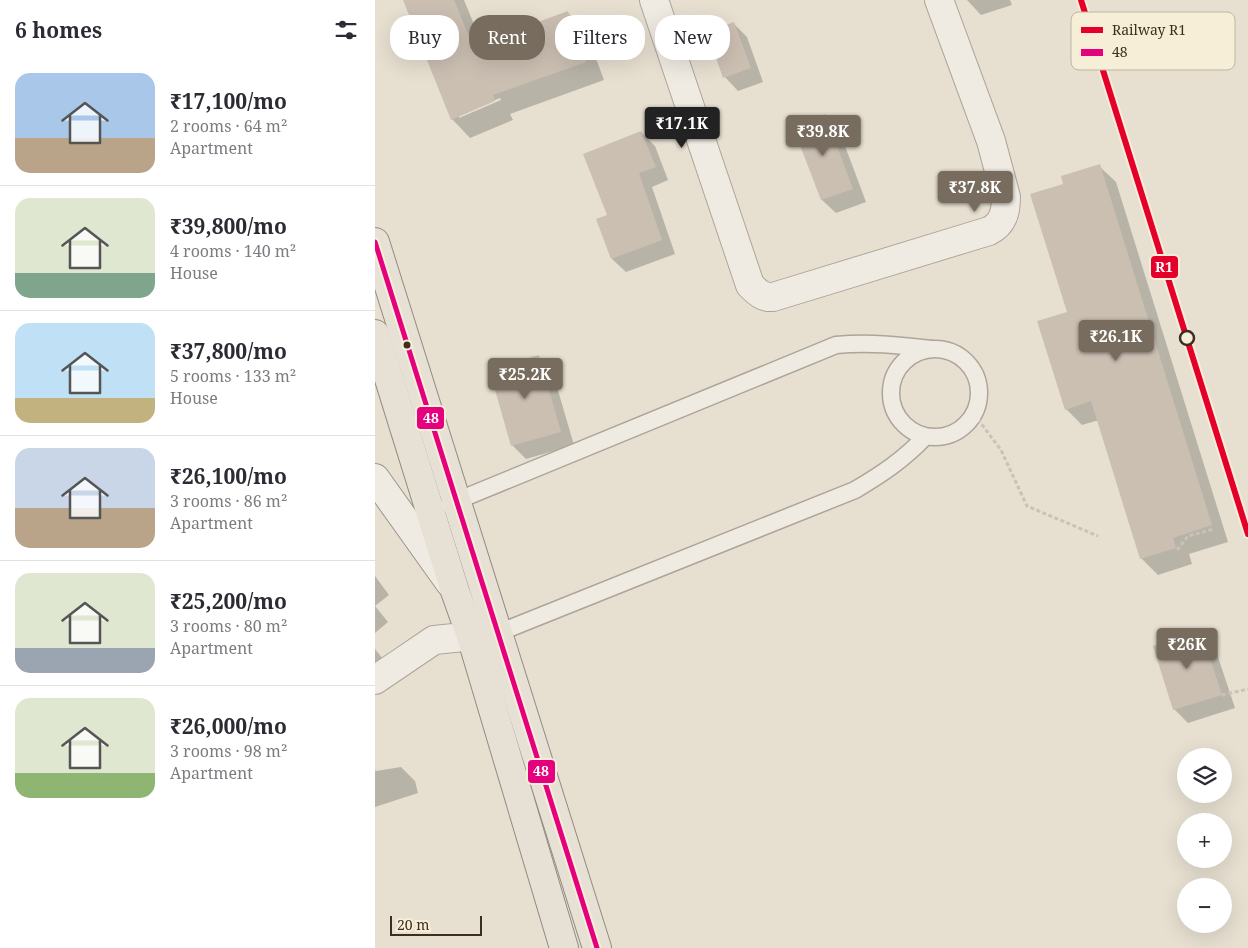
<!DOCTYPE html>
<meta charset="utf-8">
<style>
body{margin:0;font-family:"Noto Serif",serif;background:#f2f2f3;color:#2b2b33;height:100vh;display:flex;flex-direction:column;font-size:19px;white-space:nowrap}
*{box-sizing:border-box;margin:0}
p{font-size:16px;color:#7c7c81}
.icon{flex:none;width:28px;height:28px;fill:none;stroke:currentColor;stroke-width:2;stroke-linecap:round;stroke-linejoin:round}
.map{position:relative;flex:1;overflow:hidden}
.sheet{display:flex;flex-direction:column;background:#fff;width:375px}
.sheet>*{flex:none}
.top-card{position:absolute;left:15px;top:15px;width:475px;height:45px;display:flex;gap:10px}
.buttons{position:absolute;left:802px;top:748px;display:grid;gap:10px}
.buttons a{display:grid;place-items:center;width:55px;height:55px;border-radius:50%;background:#fff;box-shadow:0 5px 20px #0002;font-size:25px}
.scale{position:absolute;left:15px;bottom:12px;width:92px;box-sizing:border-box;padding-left:5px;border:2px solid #3d2e20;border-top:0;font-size:14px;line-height:18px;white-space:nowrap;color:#3d2e20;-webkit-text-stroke:4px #f7eed8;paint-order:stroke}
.price{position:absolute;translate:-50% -42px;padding:0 11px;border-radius:5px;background:#786c5e;color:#fff;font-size:16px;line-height:32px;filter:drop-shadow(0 1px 2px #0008)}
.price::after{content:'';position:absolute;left:50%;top:30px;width:15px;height:11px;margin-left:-8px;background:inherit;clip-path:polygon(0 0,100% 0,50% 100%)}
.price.active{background:#222;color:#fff}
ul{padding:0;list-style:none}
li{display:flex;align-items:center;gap:15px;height:125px;padding:0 15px}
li+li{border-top:1px solid #e1e1e2}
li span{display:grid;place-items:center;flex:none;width:140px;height:100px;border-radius:15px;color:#555}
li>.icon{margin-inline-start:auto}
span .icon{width:60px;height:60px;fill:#fffc;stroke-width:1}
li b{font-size:21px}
h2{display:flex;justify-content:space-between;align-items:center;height:60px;padding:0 15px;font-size:21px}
.tag{padding:0 18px;border-radius:20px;background:#fff;box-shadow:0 5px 20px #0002;font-size:18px;line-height:45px}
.tag.active{background:#786c5e;color:#fff}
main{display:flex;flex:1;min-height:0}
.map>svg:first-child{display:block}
.shadow{fill:#0003;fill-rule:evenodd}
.building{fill:#cbbfb2}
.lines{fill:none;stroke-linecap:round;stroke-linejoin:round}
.lane-casing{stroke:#ada599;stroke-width:19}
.street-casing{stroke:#ada599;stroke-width:30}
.secondary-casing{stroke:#9c958a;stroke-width:30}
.primary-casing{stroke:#928b80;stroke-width:30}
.path{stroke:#c8c2b9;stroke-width:3;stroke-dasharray:4 2.5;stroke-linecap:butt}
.lane{stroke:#efebe3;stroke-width:16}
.street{stroke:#efebe3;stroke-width:28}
.secondary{stroke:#efebe3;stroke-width:28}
.primary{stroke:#e6e1d4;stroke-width:28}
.bus-1-casing{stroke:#f7eed8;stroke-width:9}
.bus-1{stroke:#e5007d;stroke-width:5}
.rail-1-casing{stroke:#f7eed8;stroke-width:10}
.rail-1{stroke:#e4002b;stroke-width:6}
.stop-dot{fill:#f7eed8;stroke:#3d2e20;stroke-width:2.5}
.bus-dot{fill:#3d2e20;stroke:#f7eed8;stroke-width:2}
.key{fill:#f7eed8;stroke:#bfb4a1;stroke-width:1}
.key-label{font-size:14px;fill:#3d2e20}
.line-badge{stroke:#f7eed8;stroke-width:2}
.badge-label{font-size:14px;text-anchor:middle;font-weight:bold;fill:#fff}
</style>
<main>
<section class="sheet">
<h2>6 homes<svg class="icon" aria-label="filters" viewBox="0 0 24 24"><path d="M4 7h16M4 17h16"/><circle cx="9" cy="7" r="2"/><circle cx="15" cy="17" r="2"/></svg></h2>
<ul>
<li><span style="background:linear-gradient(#a9c7e8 65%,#b9a48a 0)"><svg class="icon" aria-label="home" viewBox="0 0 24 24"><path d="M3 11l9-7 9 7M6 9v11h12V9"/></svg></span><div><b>₹17,100/mo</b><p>2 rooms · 64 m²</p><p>Apartment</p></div></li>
<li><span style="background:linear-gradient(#dfe7d0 75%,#7fa58c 0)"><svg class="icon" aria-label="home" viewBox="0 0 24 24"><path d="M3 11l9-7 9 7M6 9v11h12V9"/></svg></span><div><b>₹39,800/mo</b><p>4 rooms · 140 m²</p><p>House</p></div></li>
<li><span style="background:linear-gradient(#bfe0f5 75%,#c2b280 0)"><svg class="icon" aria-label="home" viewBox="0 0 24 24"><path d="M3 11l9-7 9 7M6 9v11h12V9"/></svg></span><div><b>₹37,800/mo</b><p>5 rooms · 133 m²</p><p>House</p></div></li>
<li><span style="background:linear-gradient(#c9d6e8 60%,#b9a48a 0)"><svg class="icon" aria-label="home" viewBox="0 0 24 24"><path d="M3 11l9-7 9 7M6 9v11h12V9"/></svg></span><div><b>₹26,100/mo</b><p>3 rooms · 86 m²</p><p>Apartment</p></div></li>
<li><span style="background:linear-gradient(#dfe7d0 75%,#9aa5b1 0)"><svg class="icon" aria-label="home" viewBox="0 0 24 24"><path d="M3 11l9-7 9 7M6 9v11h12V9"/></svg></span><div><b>₹25,200/mo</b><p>3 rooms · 80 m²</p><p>Apartment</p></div></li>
<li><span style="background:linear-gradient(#dfe7d0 75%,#8fb573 0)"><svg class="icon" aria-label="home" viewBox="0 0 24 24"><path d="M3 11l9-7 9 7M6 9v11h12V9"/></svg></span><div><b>₹26,000/mo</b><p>3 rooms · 98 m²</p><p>Apartment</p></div></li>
</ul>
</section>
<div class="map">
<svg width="873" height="948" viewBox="0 0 873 948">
<rect width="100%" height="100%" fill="#e7e0d1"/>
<g class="shadow">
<path d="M29 0H89L107 44 193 13 211 31 229 80 135 114 138 120 95 138 77 119ZM125 98 126 100 84 118V115Z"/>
<polygon points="592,0 635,0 637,5 606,15"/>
<polygon points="358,23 372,37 388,82 363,91 350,77"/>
<polygon points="450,116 464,130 491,202 461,213 447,200 420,127"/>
<polygon points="266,132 280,146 293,180 277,187 300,254 251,272 237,259 223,220 233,216"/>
<polygon points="724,166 741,182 853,542 814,554 817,564 783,575 767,559 724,420 707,425 691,409 693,313 690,184"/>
<polygon points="163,357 177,370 199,445 151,459 137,445"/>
<polygon points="0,576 14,595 0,606 13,622 0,633"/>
<polygon points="825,631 839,645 860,708 813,723 799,709"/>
<polygon points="0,649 16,669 0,681"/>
<polygon points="26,767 40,781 43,793 0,807 0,770 1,771"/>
</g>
<g class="building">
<polygon points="28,0 79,0 98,46 193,11 211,62 118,95 120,101 76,120"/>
<polygon points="359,22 376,68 348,78 332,32"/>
<polygon points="450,114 478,189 446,200 418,127"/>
<polygon points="266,131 281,167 264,173 287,240 236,259 221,219 232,215 208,154"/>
<polygon points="725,164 837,525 798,538 801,548 765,559 716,401 690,410 662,321 692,312 655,194 688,184 686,176"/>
<polygon points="164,355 186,432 136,446 114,369"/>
<polygon points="826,630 847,695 798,710 778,646"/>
</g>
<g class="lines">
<defs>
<g id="lane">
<circle cx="560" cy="393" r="44"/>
<path d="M74 504 461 345C494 342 524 345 556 349"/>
<path d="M123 633 480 490C507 474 528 460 550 437"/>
</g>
<g id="street">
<path d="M279 0 375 285C382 292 388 298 398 297L614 231C628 224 631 212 631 197L616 141 564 0"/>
<polyline points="0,680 59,640 119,634"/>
</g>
<polyline id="secondary" points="0,478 75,583"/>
<g id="primary">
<polyline points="0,242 222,948"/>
<polyline points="0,334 80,591 96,636 189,948"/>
</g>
</defs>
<use href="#lane" class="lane-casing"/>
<use href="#street" class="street-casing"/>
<use href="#secondary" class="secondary-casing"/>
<use href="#primary" class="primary-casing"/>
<g class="path">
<polyline points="599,414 626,450 652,506 723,536"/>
<polyline points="802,550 813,536 839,529"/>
<polyline points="847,695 873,689"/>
</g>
<use href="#lane" class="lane"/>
<use href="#street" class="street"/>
<use href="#secondary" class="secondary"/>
<use href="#primary" class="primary"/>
<defs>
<polyline id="bus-1" points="0,242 222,948"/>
</defs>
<use href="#bus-1" class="bus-1-casing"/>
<use href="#bus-1" class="bus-1"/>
<defs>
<polyline id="rail-1" points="706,0 873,534"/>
</defs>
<use href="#rail-1" class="rail-1-casing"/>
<use href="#rail-1" class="rail-1"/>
</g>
<circle class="stop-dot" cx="812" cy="338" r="7"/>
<circle class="bus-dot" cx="32" cy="345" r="4.5"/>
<rect x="696" y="12" width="164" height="58" rx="8" class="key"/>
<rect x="706" y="27" width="22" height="6" fill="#e4002b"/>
<rect x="706" y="49" width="22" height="7" fill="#e5007d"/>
<g class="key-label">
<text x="737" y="35">Railway R1</text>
<text x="737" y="57">48</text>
</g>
<g class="line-badge">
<rect x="775" y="255" width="29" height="24" rx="5" fill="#e4002b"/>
<rect x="41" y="406" width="29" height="24" rx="5" fill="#e5007d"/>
<rect x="152" y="759" width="29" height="25" rx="5" fill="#e5007d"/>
</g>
<g class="badge-label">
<text x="789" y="272">R1</text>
<text x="56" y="423">48</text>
<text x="166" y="776">48</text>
</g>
</svg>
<div class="buttons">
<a><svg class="icon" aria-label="layers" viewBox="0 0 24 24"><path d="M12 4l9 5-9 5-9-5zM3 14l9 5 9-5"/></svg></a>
<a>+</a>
<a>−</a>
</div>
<div class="scale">20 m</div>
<b class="price active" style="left:307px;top:149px">₹17.1K</b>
<b class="price" style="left:448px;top:157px">₹39.8K</b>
<b class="price" style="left:600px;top:213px">₹37.8K</b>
<b class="price" style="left:741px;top:362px">₹26.1K</b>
<b class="price" style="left:150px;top:400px">₹25.2K</b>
<b class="price" style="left:812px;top:670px">₹26K</b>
<div class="top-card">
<a class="tag">Buy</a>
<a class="tag active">Rent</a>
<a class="tag">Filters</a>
<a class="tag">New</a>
</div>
</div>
</main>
